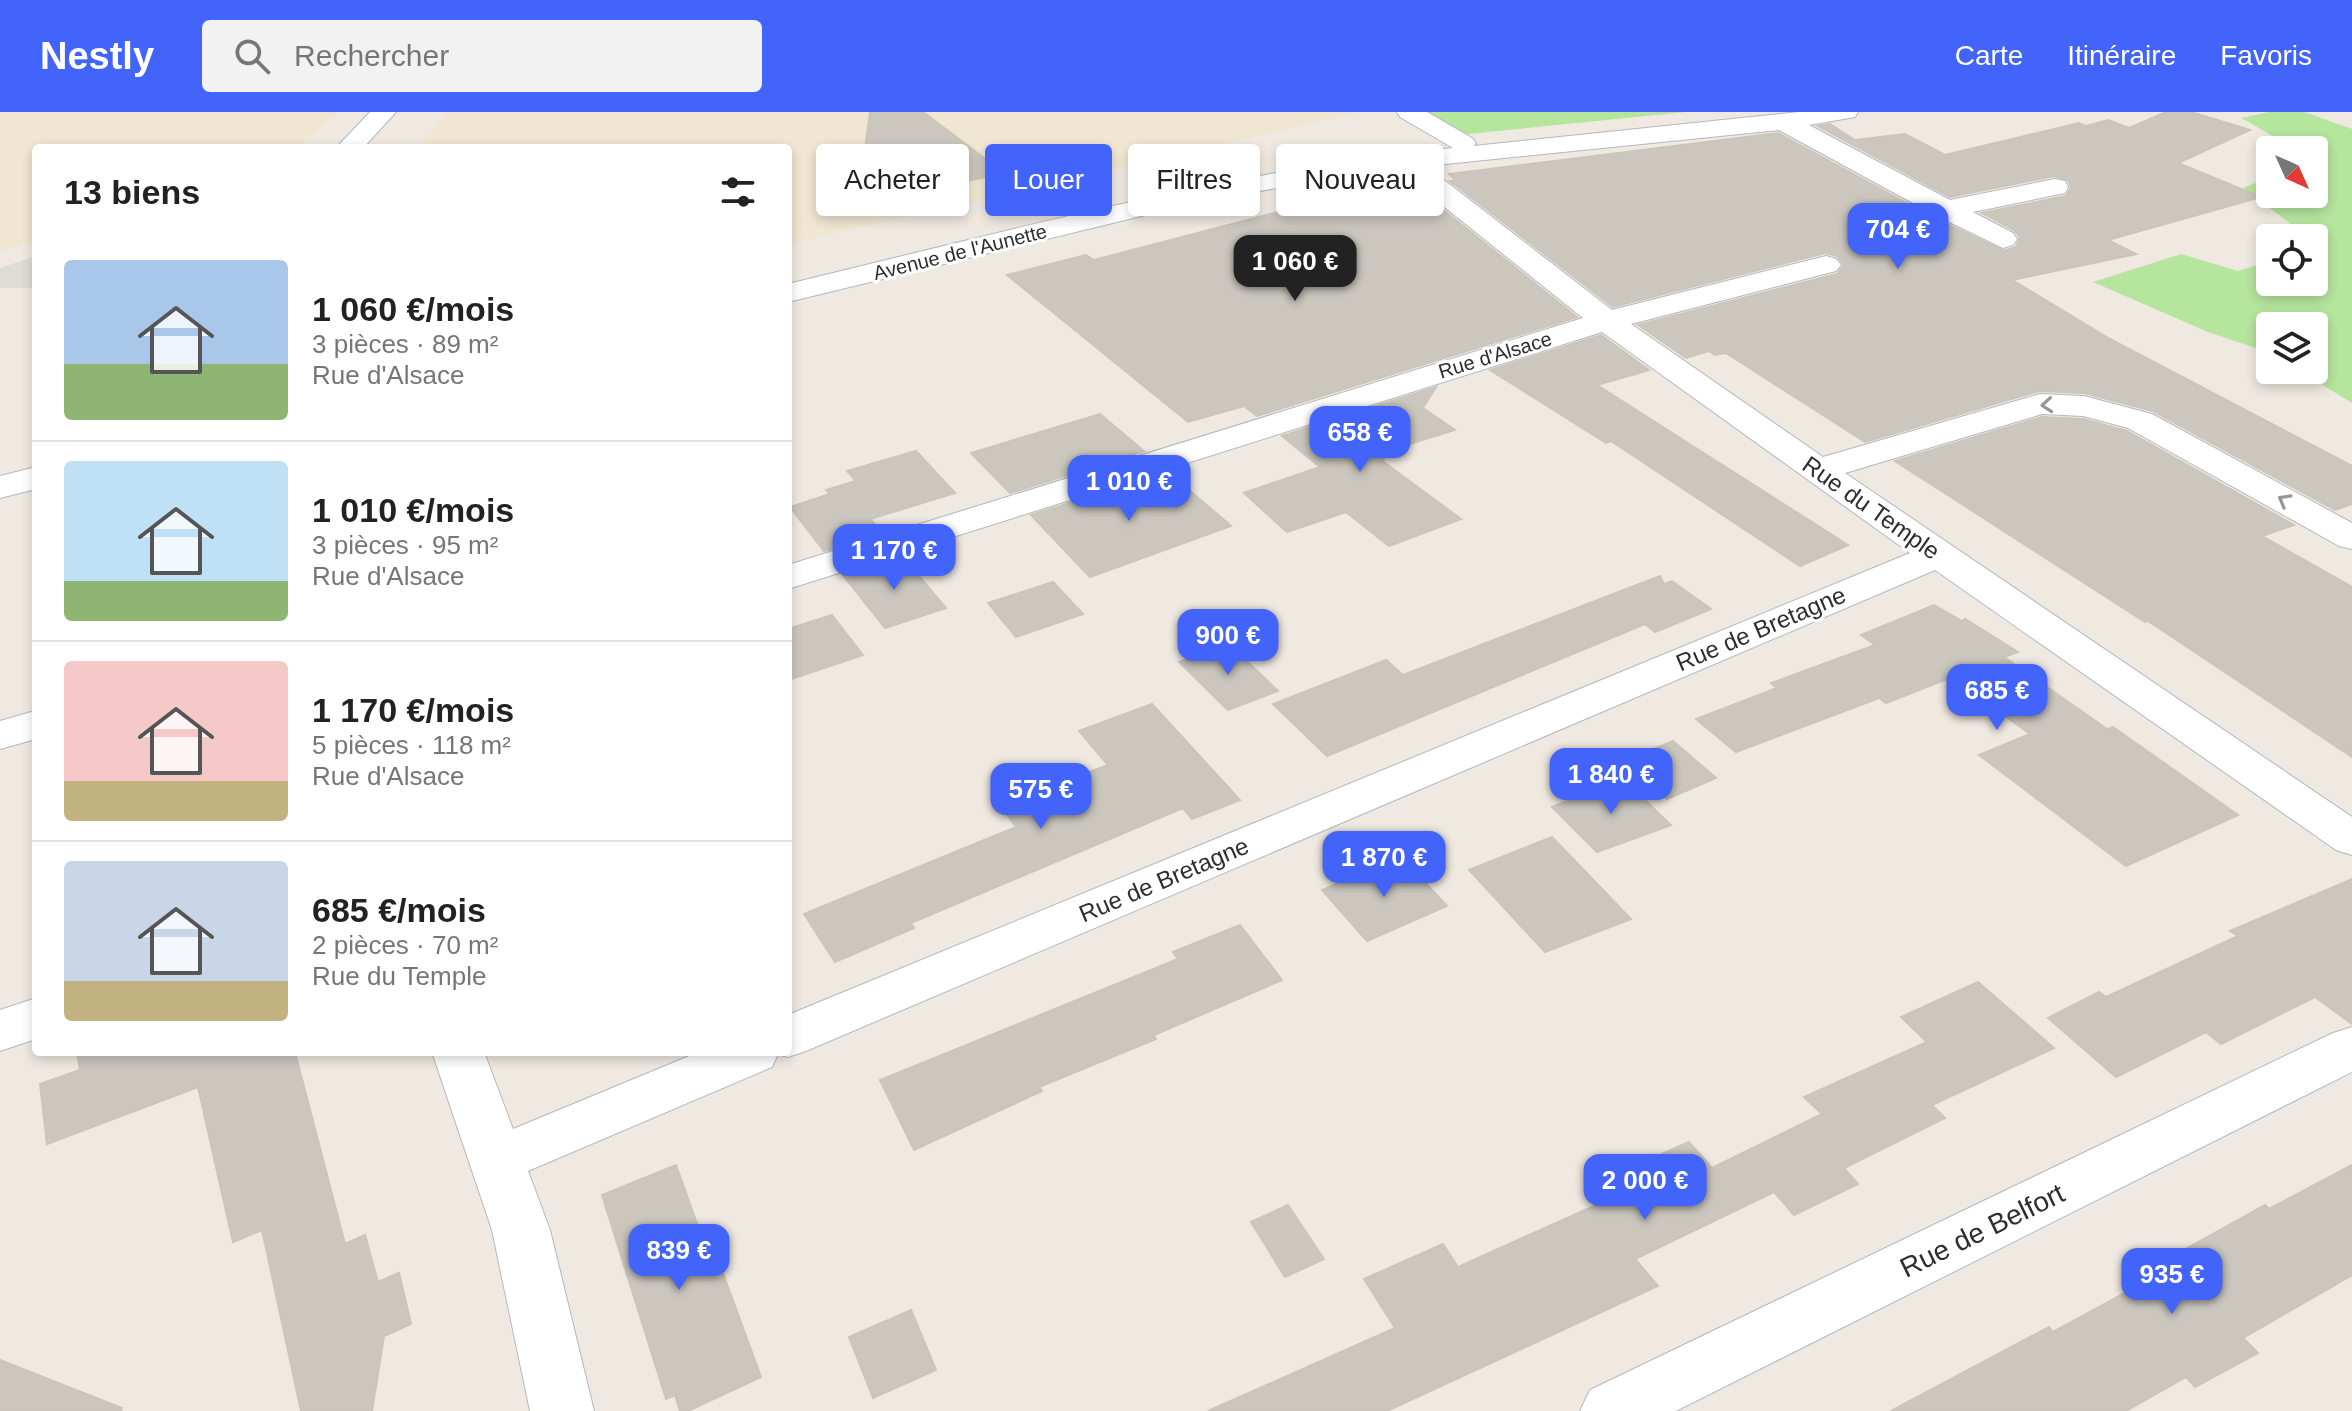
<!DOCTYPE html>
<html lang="fr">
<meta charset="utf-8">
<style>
body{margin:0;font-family:Helvetica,sans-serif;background:#f2f2f2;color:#222;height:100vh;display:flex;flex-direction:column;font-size:30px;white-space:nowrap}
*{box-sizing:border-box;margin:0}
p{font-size:26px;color:#767676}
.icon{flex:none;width:44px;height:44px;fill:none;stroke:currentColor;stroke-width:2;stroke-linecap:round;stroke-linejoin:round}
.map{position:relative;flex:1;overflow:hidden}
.panel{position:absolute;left:32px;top:32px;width:760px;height:912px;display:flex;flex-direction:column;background:#fff;border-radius:8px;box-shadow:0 4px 12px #0003}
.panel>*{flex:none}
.guide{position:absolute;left:816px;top:32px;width:760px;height:72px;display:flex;gap:16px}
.needle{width:52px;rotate:135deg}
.buttons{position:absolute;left:2256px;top:24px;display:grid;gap:16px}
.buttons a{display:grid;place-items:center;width:72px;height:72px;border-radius:8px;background:#fff;box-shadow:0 4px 12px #0003;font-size:40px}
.price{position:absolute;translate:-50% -68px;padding:0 18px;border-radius:16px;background:#4264fb;color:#fff;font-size:26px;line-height:52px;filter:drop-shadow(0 2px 4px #0008)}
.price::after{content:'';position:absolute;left:50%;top:48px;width:24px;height:18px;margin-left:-12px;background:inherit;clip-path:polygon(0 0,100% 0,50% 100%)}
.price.active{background:#222;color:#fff}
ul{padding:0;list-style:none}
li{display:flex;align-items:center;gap:24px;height:200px;padding:0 32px}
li+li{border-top:2px solid #e0e0e0}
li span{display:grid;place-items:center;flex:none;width:224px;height:160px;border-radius:8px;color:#555}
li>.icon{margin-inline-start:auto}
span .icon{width:96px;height:96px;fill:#fffc;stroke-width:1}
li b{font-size:34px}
h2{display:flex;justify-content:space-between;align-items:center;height:96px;padding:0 32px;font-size:34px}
.pill{padding:0 28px;border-radius:8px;background:#fff;box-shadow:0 4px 12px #0003;font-size:28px;line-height:72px}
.pill.active{background:#4264fb;color:#fff}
header{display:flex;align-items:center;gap:48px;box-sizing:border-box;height:112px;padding:0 40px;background:#4264fb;color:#fff}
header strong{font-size:38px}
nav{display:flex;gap:44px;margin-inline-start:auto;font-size:28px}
.search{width:560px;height:72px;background:#f2f2f2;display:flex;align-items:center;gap:20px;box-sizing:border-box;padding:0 28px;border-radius:8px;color:#767676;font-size:30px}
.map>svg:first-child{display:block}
.education{fill:#f0e6d1}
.green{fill:#b6e59e}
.plaza{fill:#dfdcd8}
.building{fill:#cbc7bf;stroke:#cbc5ba;stroke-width:2}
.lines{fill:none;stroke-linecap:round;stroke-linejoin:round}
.street-casing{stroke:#b4b7c1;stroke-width:2}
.street{fill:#fff;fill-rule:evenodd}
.oneway{stroke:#969696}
.labels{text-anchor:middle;stroke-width:6;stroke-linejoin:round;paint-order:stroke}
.far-street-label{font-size:20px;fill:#2e2e2e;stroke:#fff}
.street-label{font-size:24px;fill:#2e2e2e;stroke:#fff}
.near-street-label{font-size:28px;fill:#2e2e2e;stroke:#fff}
</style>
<header>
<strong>Nestly</strong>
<div class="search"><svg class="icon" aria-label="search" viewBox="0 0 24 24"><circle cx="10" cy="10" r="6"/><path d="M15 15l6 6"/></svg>Rechercher</div>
<nav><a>Carte</a><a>Itinéraire</a><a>Favoris</a></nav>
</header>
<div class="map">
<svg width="2352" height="1299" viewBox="0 0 2352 1299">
<rect width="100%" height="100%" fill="#efe9e1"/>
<g class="education">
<polygon points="0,0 338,0 298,36 36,36 36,129 0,139"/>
<polygon points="448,0 1360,0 788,132 788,36 418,36"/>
</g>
<g class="green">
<polygon points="1413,0 1686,0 1458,23"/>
<polygon points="2269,0 2304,0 2352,17 2352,291 2298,258 2314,258 2314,214 2270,214 2270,241 2208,220 2093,170 2181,142 2238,159 2270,149 2270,170 2314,170 2314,126 2298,126 2303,121 2243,76 2270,65 2270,82 2314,82 2314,38 2289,38 2278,27 2241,6"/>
</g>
<polygon class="plaza" points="36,144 36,176 0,176 0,156"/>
<g class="building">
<polygon points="870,0 923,0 1004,61 930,77 895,49 863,51"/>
<polygon points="2166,0 2191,0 2250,18 2178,51 2261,85 2108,128 2136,142 2012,168 2110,227 2352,354 2352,392 2335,398 2153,299 2084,281 2039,279 1865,330 1726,241 1715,243 1709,239 1686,246 1638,213 1837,162 1844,153 1837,144 1825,141 1613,195 1450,69 1456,68 1449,62 1778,21 1934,106 2004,139 2016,135 2020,125 2014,118 1982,101 2066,84 2071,76 2068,68 2054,64 1950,85 1818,14 1830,12 1855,28 1905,22 1945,43 2079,11 2086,14 2108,8 2129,16"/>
<polygon points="1416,76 1577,205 1257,304 1244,294 1188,310 1007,163 1086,143 1094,148 1278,100 1282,102"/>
<polygon points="1601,223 1649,258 1597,273 1848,433 1800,454 1611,329 1606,331 1490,258"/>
<polygon points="1436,275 1423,296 1455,318 1377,342 1384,347 1381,348 1461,407 1389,434 1346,400 1287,420 1244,381 1320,355 1282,324"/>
<polygon points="1100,302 1144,339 1010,381 971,341"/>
<polygon points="2042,305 2083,307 2127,319 2294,413 2262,424 2352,475 2352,645 2148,509 2145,510 1895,349"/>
<polygon points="916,339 955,381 870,407 882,421 824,439 790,395 830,382 826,378 856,369 847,359"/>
<polygon points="1168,360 1231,414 1090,465 1031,403"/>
<polygon points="902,444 946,496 885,516 843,463"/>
<polygon points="1660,464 1664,472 1672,469 1711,497 1655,520 1645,512 1327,644 1273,592 1386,548 1403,563"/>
<polygon points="1053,470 1083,502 1016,525 988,491"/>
<polygon points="1934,493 1962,509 1965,507 2018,540 2004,545 2107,617 2113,615 2238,703 2126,754 1979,643 2030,622 1952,565 1886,591 1879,586 1736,640 1696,607 1777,576 1771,571 1875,533 1861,523"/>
<polygon points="832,503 863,543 788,568 788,517"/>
<polygon points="1229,532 1278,579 1228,598 1179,550"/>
<polygon points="1152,592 1240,688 1192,707 1183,696 911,811 914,816 835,850 804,802 1016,715 1007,703 1031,693 1024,685 1108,653 1079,619"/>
<polygon points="1673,629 1716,666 1667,687 1625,649"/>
<polygon points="1624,668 1671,713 1597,740 1552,695"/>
<polygon points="1552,725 1631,807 1545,840 1469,758"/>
<polygon points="1401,745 1447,794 1367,829 1322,778"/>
<polygon points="2352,767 2352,912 2315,885 2221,932 2206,920 2116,965 2048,906 2099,880 2106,885 2238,824 2230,819"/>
<polygon points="1240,813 1282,868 1154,923 1156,927 1039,975 1042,979 914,1038 880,968 1178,847 1173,840"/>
<polygon points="1978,870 2054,936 1932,993 1945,1006 1844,1056 1858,1072 1794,1103 1774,1080 1635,1147 1658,1174 1387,1299 1208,1299 1395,1216 1364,1167 1443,1132 1458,1155 1625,1080 1612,1064 1689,1030 1712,1056 1822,1002 1804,985 1927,930 1901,905"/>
<polygon points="77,940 295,940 345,1132 365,1123 378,1170 399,1161 411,1212 384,1224 372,1299 301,1299 262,1118 233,1130 198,975 47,1032 40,972 80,958"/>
<polygon points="676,1053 714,1159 721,1156 761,1265 688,1299 680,1299 675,1283 666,1287 602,1083"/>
<polygon points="2352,1053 2352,1163 2243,1226 2258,1241 2195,1275 2186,1265 2126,1299 1891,1299 2049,1215 2053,1220 2191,1145 2184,1138 2265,1093 2269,1097"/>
<polygon points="1288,1093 1324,1147 1285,1165 1251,1110"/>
<polygon points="911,1198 936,1258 873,1286 849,1225"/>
<polygon points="0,1248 122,1296 121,1299 0,1299"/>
</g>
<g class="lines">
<defs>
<g id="street">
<polygon points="370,0 396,0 363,36 336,36"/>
<path d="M1397 0H1427L1472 26 1476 31 1474 34 1799 0H1858L1855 5 1809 13 1950 88 2055 67 2065 69 2068 75 2065 81 1973 100 2013 121 2017 127 2013 133 2003 136 1935 103 1779 18 1426 54 1612 198 1826 144 1836 147 1841 153 1836 159 1631 212 1823 345 2040 282 2084 284 2152 302 2352 411V437L2339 434 2128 316 2083 304 2042 302 1845 361 2352 705V743L2336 738 1935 458 806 939 788 945 778 942 772 955 528 1059 550 1118 594 1299H530L492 1118 432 940H484L513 1017 699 940H788V903L1910 441 1602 220 788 477V453L1583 206 1397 57 1353 62 1195 91 788 190V172C1008 119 1227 59 1453 36L1400 5Z"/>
<polygon points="36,355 36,377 0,386 0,364"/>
<polygon points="31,600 36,602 36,627 0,637 0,609"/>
<polygon points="36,886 36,927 0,939 0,898"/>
<polygon points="2352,915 2352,960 1676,1299 1580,1299 1590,1278 2333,921"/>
</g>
</defs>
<use href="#street" class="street-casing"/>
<use href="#street" class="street"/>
</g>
<defs><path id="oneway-chevron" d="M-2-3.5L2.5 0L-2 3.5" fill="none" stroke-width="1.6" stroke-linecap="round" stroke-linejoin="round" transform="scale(2)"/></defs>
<g class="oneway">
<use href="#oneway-chevron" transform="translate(2047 293) rotate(175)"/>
<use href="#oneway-chevron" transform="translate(2284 388) rotate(-151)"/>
</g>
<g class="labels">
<g class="far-street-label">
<text transform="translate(960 140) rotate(-14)" y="7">Avenue de l'Aunette</text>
<text transform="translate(1495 243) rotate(-17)" y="7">Rue d'Alsace</text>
</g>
<g class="street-label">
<text transform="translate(1871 396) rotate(35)" y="8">Rue du Temple</text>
<text transform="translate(1761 517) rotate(-23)" y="8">Rue de Bretagne</text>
<text transform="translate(1164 768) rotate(-23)" y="8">Rue de Bretagne</text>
</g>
<g class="near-street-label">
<text transform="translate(1982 1118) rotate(-26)" y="10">Rue de Belfort</text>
</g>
</g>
</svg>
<div class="buttons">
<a><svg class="needle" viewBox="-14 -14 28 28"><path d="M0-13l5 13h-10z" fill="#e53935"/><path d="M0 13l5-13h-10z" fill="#767676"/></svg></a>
<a><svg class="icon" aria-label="locate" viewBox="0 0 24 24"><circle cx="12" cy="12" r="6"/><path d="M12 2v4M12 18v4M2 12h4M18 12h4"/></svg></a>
<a><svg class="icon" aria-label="layers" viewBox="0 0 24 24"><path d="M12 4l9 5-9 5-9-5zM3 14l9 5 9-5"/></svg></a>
</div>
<b class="price" style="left:1898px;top:159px">704 €</b>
<b class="price active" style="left:1295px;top:191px">1 060 €</b>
<b class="price" style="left:1360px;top:362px">658 €</b>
<b class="price" style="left:1129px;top:411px">1 010 €</b>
<b class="price" style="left:894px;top:480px">1 170 €</b>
<b class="price" style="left:1228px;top:565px">900 €</b>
<b class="price" style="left:1997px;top:620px">685 €</b>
<b class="price" style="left:1611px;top:704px">1 840 €</b>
<b class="price" style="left:1041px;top:719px">575 €</b>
<b class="price" style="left:1384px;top:787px">1 870 €</b>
<b class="price" style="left:1645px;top:1110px">2 000 €</b>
<b class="price" style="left:679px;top:1180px">839 €</b>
<b class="price" style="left:2172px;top:1204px">935 €</b>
<div class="guide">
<a class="pill">Acheter</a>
<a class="pill active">Louer</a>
<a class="pill">Filtres</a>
<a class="pill">Nouveau</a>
</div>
<section class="panel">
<h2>13 biens<svg class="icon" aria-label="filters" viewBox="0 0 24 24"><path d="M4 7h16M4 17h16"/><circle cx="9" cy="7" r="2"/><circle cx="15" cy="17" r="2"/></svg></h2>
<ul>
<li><span style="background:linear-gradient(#a9c7e8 65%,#8fb573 0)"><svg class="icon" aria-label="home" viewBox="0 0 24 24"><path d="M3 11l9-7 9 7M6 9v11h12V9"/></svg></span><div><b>1 060 €/mois</b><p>3 pièces · 89 m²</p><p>Rue d'Alsace</p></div></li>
<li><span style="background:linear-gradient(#bfe0f5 75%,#8fb573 0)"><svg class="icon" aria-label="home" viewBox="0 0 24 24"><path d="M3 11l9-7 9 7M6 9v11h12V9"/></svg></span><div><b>1 010 €/mois</b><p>3 pièces · 95 m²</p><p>Rue d'Alsace</p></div></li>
<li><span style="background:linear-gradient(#f6c9c9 75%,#c2b280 0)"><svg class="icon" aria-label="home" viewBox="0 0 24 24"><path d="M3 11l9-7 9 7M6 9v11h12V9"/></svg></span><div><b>1 170 €/mois</b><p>5 pièces · 118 m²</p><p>Rue d'Alsace</p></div></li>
<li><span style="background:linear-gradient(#c9d6e8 75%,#c2b280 0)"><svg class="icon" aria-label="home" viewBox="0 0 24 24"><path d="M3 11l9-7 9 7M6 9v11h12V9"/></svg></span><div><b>685 €/mois</b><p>2 pièces · 70 m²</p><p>Rue du Temple</p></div></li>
</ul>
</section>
</div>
